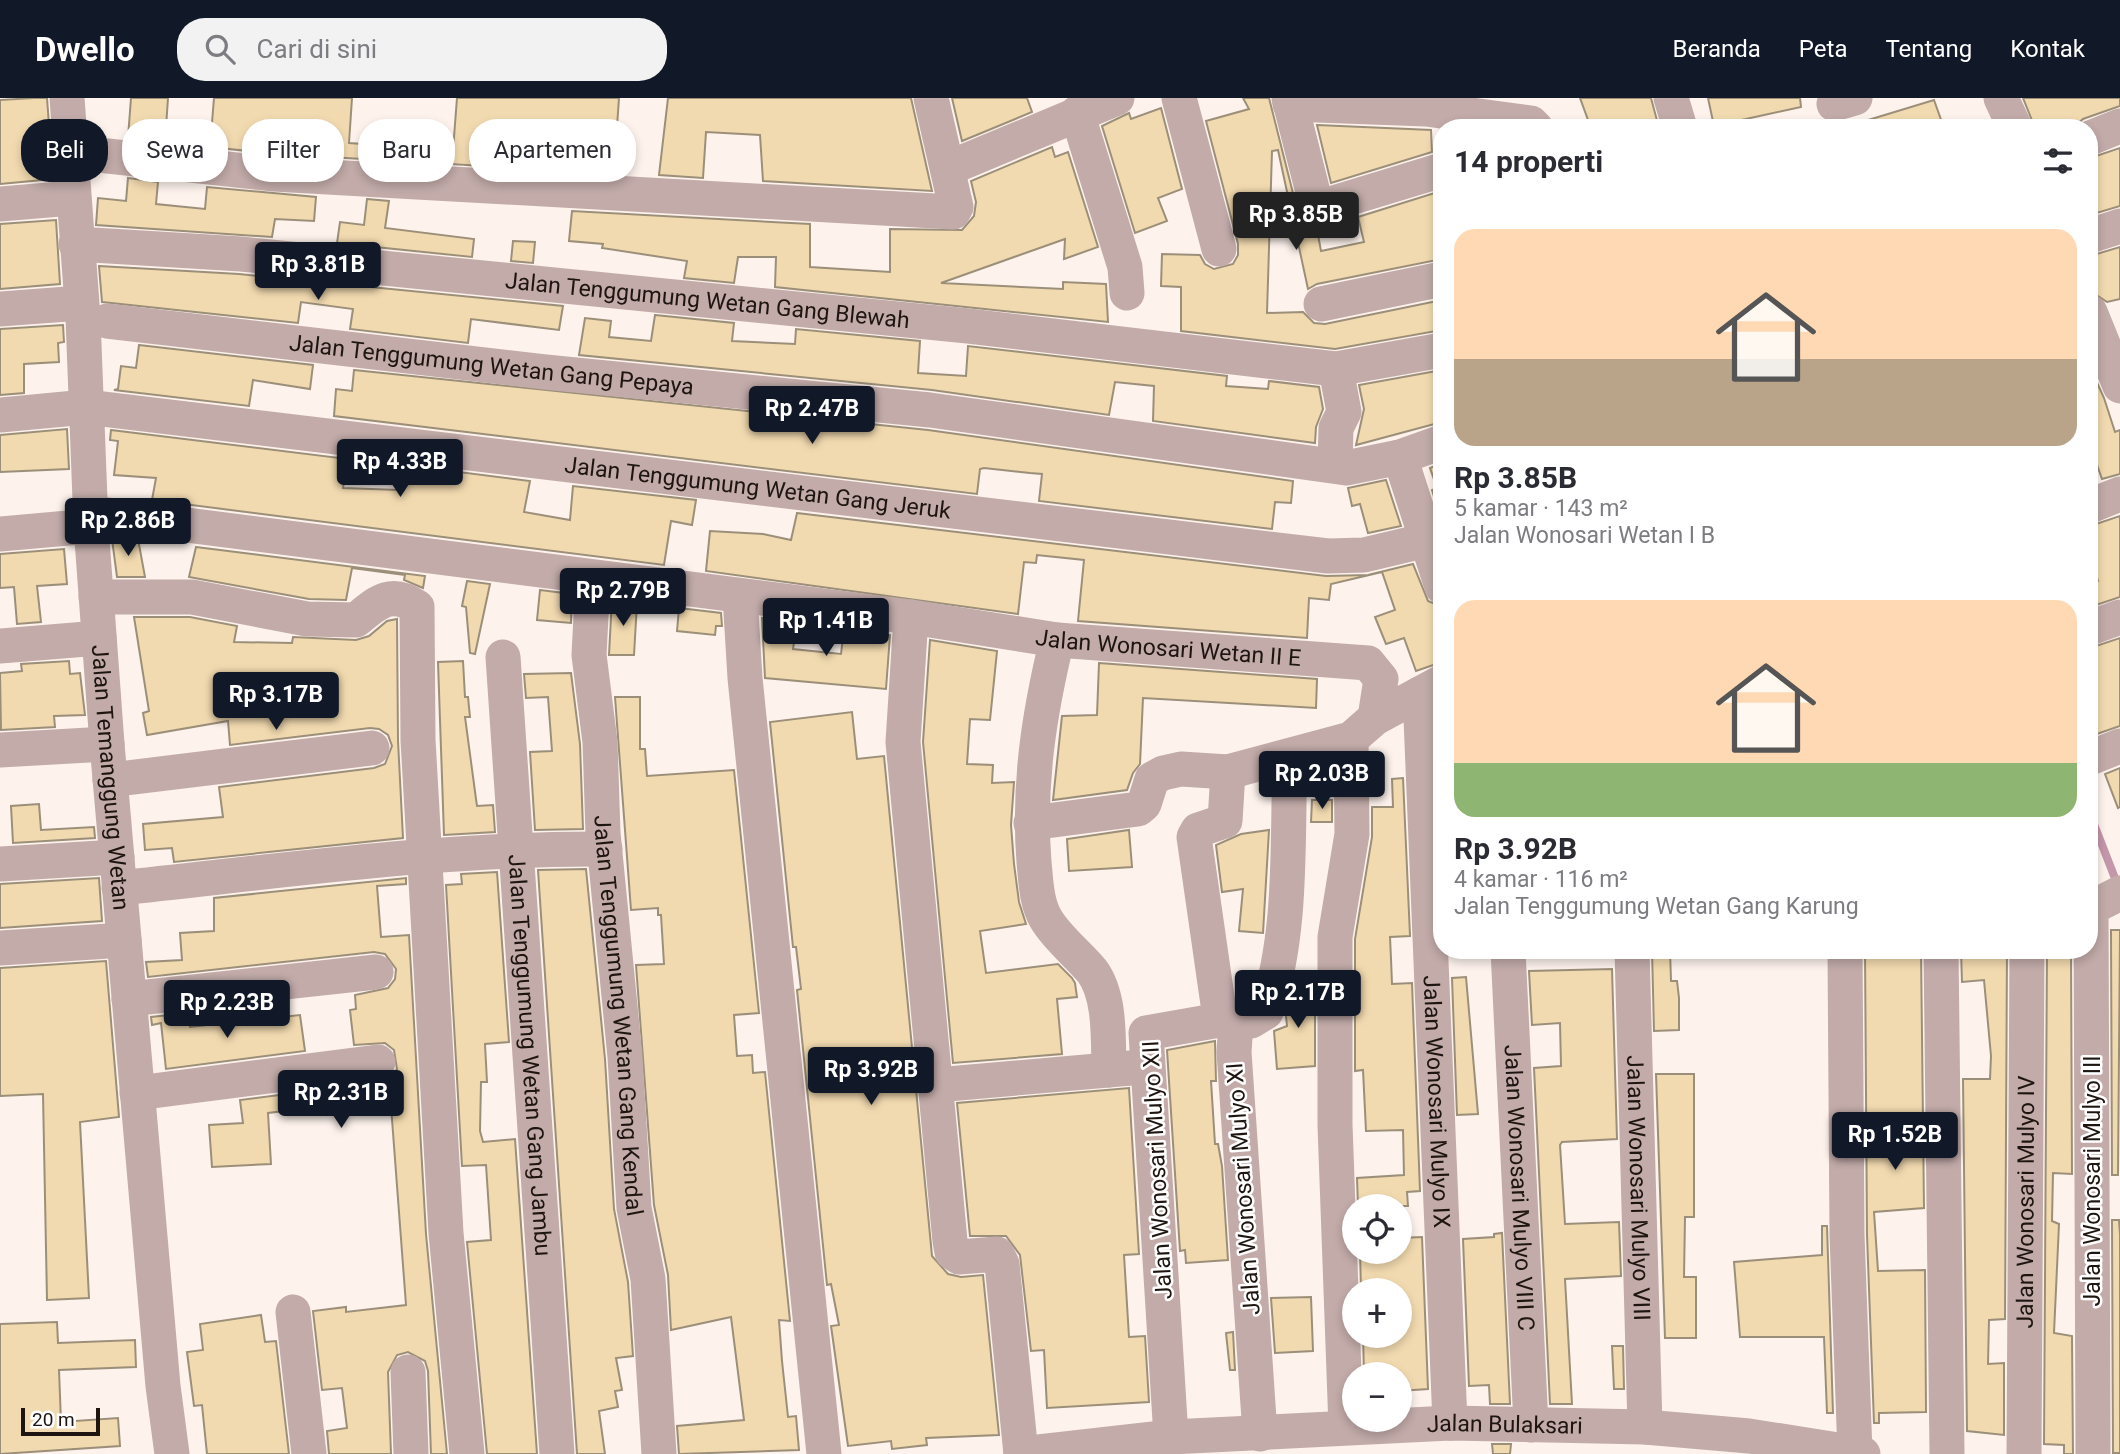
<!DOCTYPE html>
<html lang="id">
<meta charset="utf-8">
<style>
body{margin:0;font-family:Roboto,sans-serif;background:#f2f2f3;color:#2b2b33;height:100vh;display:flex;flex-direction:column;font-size:26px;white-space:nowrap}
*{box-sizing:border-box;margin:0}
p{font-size:23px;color:#7c7c81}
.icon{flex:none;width:38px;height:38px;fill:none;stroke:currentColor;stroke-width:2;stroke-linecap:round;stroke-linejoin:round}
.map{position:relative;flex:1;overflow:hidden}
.details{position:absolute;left:1433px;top:21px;width:665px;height:840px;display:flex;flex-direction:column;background:#fff;border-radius:28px;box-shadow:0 4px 10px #0003}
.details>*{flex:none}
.guide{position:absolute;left:21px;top:21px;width:665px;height:63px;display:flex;gap:14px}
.fabs{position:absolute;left:1342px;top:1096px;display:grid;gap:14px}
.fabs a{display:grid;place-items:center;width:70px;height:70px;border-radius:50%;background:#fff;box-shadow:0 4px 10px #0003;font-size:35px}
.scale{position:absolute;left:21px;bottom:18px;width:79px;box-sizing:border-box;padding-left:7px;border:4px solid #1e1510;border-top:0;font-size:19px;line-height:24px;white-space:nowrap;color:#1e1510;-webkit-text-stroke:5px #fff;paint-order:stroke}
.price{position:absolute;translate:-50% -60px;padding:0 16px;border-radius:7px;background:#111827;color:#fff;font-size:23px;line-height:46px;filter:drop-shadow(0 2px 4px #0008)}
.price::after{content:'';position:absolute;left:50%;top:42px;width:21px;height:16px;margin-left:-10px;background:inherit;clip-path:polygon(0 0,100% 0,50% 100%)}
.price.current{background:#222;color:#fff}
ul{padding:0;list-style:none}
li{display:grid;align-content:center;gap:14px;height:371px;padding:0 21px}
li span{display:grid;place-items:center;height:217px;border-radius:21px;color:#555}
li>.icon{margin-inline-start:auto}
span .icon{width:126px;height:126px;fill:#fffc;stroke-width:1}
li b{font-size:30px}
h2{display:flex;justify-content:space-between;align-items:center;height:84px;padding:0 21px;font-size:30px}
.tag{padding:0 24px;border-radius:28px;background:#fff;box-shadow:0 4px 10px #0003;font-size:24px;line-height:63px}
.tag.current{background:#111827;color:#fff}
header{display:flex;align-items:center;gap:42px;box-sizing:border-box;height:98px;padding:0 35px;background:#111827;color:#fff}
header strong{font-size:33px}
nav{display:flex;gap:38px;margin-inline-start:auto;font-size:24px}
.search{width:490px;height:63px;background:#f2f2f3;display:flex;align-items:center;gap:18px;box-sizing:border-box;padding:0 24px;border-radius:28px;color:#7c7c81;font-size:26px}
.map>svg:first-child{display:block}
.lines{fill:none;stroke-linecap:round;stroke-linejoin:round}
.stream{stroke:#c496a9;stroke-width:8}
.building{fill:#f2dab0;stroke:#9c8f79;stroke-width:2}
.minor{stroke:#c2aba9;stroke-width:35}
.labels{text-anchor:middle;stroke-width:5;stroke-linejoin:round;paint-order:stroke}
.street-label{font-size:23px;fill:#1e1510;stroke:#fff}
</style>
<header>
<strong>Dwello</strong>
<div class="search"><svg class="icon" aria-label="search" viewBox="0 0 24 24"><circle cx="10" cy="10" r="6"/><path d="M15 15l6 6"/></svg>Cari di sini</div>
<nav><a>Beranda</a><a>Peta</a><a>Tentang</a><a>Kontak</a></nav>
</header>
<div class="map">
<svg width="2120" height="1356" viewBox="0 0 2120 1356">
<rect width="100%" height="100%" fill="#fdf2ec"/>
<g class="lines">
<g class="stream">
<polyline points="1833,16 1839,30"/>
<polyline points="2090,716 2118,788"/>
</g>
</g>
<g class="building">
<polygon points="34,0 47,0 53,81 0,86 0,2"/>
<polygon points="131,0 168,0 165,44 128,40"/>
<polygon points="214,0 352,0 349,45 453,52 457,0 619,0 616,43 621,43 617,75 519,70 522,29 490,25 484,68 276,56 210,49"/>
<polygon points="668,0 911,0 932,93 763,83 760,37 706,34 703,80 659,77"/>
<polygon points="952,0 1027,0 1032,14 962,43"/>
<polygon points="1243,0 1269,0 1297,111 1304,122 1316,126 1321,153 1364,144 1358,119 1441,93 1442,96 1442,161 1317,186 1308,191 1278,52 1272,53 1267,215 1303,214 1314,225 1325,226 1442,202 1442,232 1335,251 1181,233 1181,189 1161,188 1162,156 1200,157 1205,166 1214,171 1233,166 1238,157 1238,146 1206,23 1249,11"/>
<polygon points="1580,0 1651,0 1659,30 1591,30"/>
<polygon points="1708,0 1800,0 1801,9 1714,28"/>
<polygon points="2023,0 2120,0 2120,8 2083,21 2073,30 2035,30"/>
<polygon points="1934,2 1944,30 1855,30 1855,26"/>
<polygon points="1161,10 1182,91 1158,100 1167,123 1135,135 1102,28 1129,15 1131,21"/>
<polygon points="1317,27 1431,32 1432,54 1331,85"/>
<polygon points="1052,49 1055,59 1068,54 1098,149 1064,161 1065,141 941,185 1063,191 1063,184 1106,186 1108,224 775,189 776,159 738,159 734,185 684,180 687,163 602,150 603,146 569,143 572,113 810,126 810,169 890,174 890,131 962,132 974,118 976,104 971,83"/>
<polygon points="2120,50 2120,108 2090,117 2090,60"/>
<polygon points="128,80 158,84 156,106 205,111 207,89 316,99 314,123 275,121 272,139 96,127 98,100 126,103"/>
<polygon points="367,101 389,103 385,130 474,141 472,159 337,145 340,124 364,127"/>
<polygon points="56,122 60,186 0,191 0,126"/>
<polygon points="513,143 535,144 533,165 511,163"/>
<polygon points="2120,149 2120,201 2107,204 2092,194 2090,158"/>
<polygon points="99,168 239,176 563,208 559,232 471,221 468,245 350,231 353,211 301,204 298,225 102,204"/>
<polygon points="655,217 734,225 732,243 795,246 796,231 920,243 918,275 966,278 968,248 1227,278 1226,288 1268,291 1269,283 1319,289 1323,311 1316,329 1315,345 1153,323 1154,288 1115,284 1109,317 932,292 579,257 585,220 611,223 609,239 651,243"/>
<polygon points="63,227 64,244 58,245 59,264 24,266 24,295 0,297 0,231"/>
<polygon points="139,247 313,267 310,291 253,282 249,308 114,292 118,291 121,268 136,270"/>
<polygon points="2090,269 2104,300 2115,334 2120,332 2120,376 2102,381 2090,347"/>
<polygon points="354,272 928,332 1293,383 1291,405 1275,404 1272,431 1039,403 1042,376 1030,375 984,370 980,371 977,396 334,318 336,291 352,293"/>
<polygon points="1442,272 1442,324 1356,347 1364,311 1359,287"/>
<polygon points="67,331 69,371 0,374 0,337"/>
<polygon points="111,332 348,361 343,390 399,392 404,367 530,383 524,414 570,422 573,388 696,402 692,427 671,423 664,467 152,402 156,380 114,377 118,343 110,342"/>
<polygon points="1442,365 1442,424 1432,392 1437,390 1430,370"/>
<polygon points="1386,382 1401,428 1368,435 1360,406 1352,408 1348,390"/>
<polygon points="797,415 1326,478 1368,477 1413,466 1428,503 1442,509 1442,564 1416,573 1404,540 1386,546 1375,519 1395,512 1382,474 1331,486 1329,502 1309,500 1307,540 1078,523 1084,462 1037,457 1036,465 1024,464 1018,516 706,473 710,433 763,436 791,442"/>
<polygon points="2120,418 2120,499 2090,509 2090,486 2098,483 2090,458 2090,428"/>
<polygon points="122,439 138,441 145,479 117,479 112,441"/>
<polygon points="196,449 425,478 423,490 404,482 405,477 352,470 346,502 309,501 189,479"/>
<polygon points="64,451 67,486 37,488 41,524 17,526 14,489 0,490 0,456"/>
<polygon points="467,483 490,486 475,556 470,555 466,509 462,508"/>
<polygon points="540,492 572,496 571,525 537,522"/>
<polygon points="612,501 637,505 634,557 609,557"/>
<polygon points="679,510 721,515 722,528 716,528 715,537 677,533"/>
<polygon points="134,519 190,519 237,528 234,544 292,545 293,539 356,542 369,538 387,523 397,521 398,643 403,740 174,764 172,750 145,752 143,726 223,719 219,689 374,670 385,666 392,648 388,637 379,631 370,630 230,647 228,623 147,637 143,615 149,613"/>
<polygon points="762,520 797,525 793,551 841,556 844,531 890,537 886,591 765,580"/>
<polygon points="2120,540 2120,628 2091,638 2090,550"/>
<polygon points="930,542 997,553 990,622 970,621 967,666 993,667 992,685 1014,684 1011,727 1014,766 1019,804 1026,826 980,833 986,875 1058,866 1072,880 1075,885 1077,899 1057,901 1062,956 953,965 923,644"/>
<polygon points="69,563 70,576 80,575 85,617 54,618 55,629 1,632 0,575 22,573 21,566"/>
<polygon points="463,563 465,599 468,599 470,619 465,619 476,701 477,708 493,707 495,734 444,737 438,564"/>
<polygon points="1099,565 1317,581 1316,610 1143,600 1140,666 1133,675 1127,692 1053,702 1062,618 1097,617"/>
<polygon points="571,575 580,646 583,731 535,732 530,654 552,653 548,599 526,600 524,576"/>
<polygon points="615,599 640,599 640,651 645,651 647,678 734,672 759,915 734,917 737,958 752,957 753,975 765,974 790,1223 779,1222 782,1263 788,1319 796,1318 799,1352 679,1356 677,1328 744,1322 731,1219 671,1232 668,1177 654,1107 636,867 664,866 661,817 658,817 658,810 631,812"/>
<polygon points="852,614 857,661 884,658 932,1158 948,1176 961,1179 983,1177 999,1337 926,1340 927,1347 892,1351 891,1343 848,1348 831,1228 839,1227 831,1186 827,1187 797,892 801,891 796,849 793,849 770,624"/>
<polygon points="2120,670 2120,709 2118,710 2105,676"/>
<polygon points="1403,680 1410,838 1390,839 1391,861 1392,886 1412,885 1420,1093 1407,1094 1408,1108 1358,1108 1357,1080 1404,1077 1403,1032 1366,1033 1363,972 1355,973 1355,841 1372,739 1372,709 1393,709 1392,681"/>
<polygon points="1312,702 1332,702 1332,724 1311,724"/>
<polygon points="39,706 41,732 94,729 95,740 13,745 11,708"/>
<polygon points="1129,732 1132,769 1069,773 1067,741"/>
<polygon points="1269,732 1263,835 1239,833 1243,791 1222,794 1216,747 1241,736"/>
<polygon points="586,771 605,961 614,1111 628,1184 633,1258 616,1260 622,1292 615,1293 618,1309 599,1313 605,1356 577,1356 538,772"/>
<polygon points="497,774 509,944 485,946 487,984 481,984 480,1033 483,1044 515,1041 537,1356 487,1356 467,1144 491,1142 486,1067 462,1068 446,787 462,786 461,776"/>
<polygon points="99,780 102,823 0,830 0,786"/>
<polygon points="406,780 406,786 377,788 381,839 409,837 426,1136 447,1356 431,1356 428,1273 425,1263 408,1254 397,1257 388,1274 391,1356 329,1356 327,1333 347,1330 342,1290 322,1292 313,1213 346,1209 346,1214 406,1207 391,1008 336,1011 335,1007 268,1015 271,1066 212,1069 209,1027 243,1025 240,1002 381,984 391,980 397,971 394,952 385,945 354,947 350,912 356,911 355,897 388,890 395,881 396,871 385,856 374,854 148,879 146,864 182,862 180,835 214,833 214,800"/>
<polygon points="2111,832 2120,832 2118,1077 2112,1077"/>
<polygon points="1652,852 1670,852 1671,883 1677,883 1679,900 1679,932 1654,933"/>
<polygon points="1865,852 1921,852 1924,1110 1874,1114 1878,1173 1925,1172 1926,1314 1879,1315 1879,1325 1874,1325 1867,1137"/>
<polygon points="1961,852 2007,852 2005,1221 1989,1222 1988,1266 2004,1265 2004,1337 1967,1333 1963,981 1990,981 1991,958 1984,882 1962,884"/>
<polygon points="2047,852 2071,852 2072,1076 2053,1075 2052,1123 2059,1126 2054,1235 2072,1238 2073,1356 2064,1356 2064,1347 2044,1346"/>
<polygon points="106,863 119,1019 80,1024 89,1200 47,1202 43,996 0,998 0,870"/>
<polygon points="1612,871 1617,1041 1562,1044 1560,1047 1565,1126 1619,1124 1621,1178 1565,1181 1572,1306 1550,1306 1534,970 1561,968 1560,925 1532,927 1529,873"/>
<polygon points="1466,879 1478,1016 1457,1017 1452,880"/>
<polygon points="1315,883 1315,968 1277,971 1274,933 1287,928 1286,918 1295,885"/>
<polygon points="188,915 190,929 300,917 305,953 166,971 161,925 152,927 151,919"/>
<polygon points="1215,943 1216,983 1211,983 1215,1046 1218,1046 1222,1068 1228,1162 1186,1165 1185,1152 1180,1153 1167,952"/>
<polygon points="1656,976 1694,976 1694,1119 1685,1119 1684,1179 1696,1179 1696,1240 1665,1240"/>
<polygon points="1129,990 1139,1156 1124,1157 1129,1239 1145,1238 1149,1304 1047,1310 1044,1252 1031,1253 1020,1157 1006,1138 970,1138 957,1005"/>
<polygon points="2112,1122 2119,1122 2120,1137 2120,1355 2113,1355"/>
<polygon points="1822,1128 1827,1128 1833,1315 1827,1315 1824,1239 1740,1239 1734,1164 1822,1157"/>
<polygon points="1502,1135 1510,1306 1490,1306 1489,1287 1469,1288 1463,1141 1494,1139 1494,1136"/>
<polygon points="1422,1139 1428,1291 1400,1293 1400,1276 1364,1276 1363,1237 1400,1237 1400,1192 1361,1192 1360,1153 1400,1153 1400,1140"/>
<polygon points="1311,1199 1313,1253 1275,1255 1271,1200"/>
<polygon points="261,1217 265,1244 276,1243 289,1356 207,1356 202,1307 194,1308 187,1254 203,1252 200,1226"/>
<polygon points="57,1224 58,1245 135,1242 136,1269 59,1272 61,1324 118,1320 120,1348 0,1356 0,1226"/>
<polygon points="1233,1234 1235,1272 1230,1272 1226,1235"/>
<polygon points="1612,1248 1623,1248 1624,1291 1614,1291"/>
<polygon points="1492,1346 1511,1346 1510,1356 1493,1356"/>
</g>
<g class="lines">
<g class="minor">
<path id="s1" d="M67 0 83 220 91 428 107 646 163 1288 172 1356"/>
<polyline points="1179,0 1219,151"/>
<polyline points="1289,0 1316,106 1327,107 1442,72"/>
<polyline points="1671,0 1680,30"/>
<polyline points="2001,0 2015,30"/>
<polyline points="1290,6 1426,11 1531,25 1536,30"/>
<polyline points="1834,6 1855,0"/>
<polyline points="1077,15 1125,169 1127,195"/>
<polyline points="2090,40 2120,28"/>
<polyline points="71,54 274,76 953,114 956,109 931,0"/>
<polyline points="949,70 1117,0"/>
<polyline points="0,106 72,100"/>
<polyline points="2090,138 2120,128"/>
<path id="s2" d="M76 146 241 156 968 228 1336 271 1442 252"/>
<polyline points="1321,206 1442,181"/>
<polyline points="0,211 81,205"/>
<polyline points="2090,214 2120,288"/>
<path id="s3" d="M107 223 545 274 930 312 1346 370 1400 359 1442 344"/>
<path id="s4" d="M0 317 86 309 1328 458 1364 457 1427 442"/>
<polyline points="1400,359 1442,489"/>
<polyline points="1335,367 1336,330 1344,314 1336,271"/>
<polyline points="2090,408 2120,396"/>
<path id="s5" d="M92 415 911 519 1057 542 1368 565 1381 581 1375 620"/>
<polyline points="0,436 91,428"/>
<path id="s6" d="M593 480 589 557 600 644 603 735 625 959 634 1110 648 1181 659 1356"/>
<polyline points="740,498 745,580 824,1356"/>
<path d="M96 499H192L307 521 356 522C377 505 390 491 417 509L418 642 446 1135 467 1356"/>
<polyline points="911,519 903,644 950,1143 952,1154 959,1159 997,1156 1002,1166 1021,1356"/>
<polyline points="2090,530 2120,519"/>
<path d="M1057 542C1039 616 1028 687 1034 764 1036 783 1036 804 1046 821 1057 840 1078 856 1092 873 1111 898 1108 943 1109 972"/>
<polyline points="0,548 99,540"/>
<path id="s7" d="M503 559 557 1356"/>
<path id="s8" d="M1420 596 1450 1325"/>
<polyline points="0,652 107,646"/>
<polyline points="2090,660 2120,648"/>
<polyline points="110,682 372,650"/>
<polyline points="1031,725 1138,711 1144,706 1152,681 1163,675 1181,671 1228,674 1351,641 1375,620 1442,584"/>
<polyline points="0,766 117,759"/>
<path d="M119 790C281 773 442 750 605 751"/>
<polyline points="0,850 124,842"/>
<path id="s9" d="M1508 852 1531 1327"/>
<path id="s10" d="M1632 852 1645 1329"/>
<polyline points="1845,852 1847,1137 1855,1355"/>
<polyline points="1941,852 1947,1356"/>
<polyline points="129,901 376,874"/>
<polyline points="936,987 1131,970"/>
<polyline points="137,995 378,964"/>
<polyline points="293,1214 309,1356"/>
<polyline points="408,1274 411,1356"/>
<polyline points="1346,1329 1335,1027 1335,839 1352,736 1351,641"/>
<path d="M1260 1336 1234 954 1236 924 1251 923 1266 914C1293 834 1287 743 1290 659"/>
<polyline points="1171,1339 1146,935 1214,923 1219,913 1194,739 1198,732 1225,723 1228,674"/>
<path id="s11" d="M1021 1356 1171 1339 1450 1325 1645 1329 1749 1338 1863 1356"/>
<path id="s12" d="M2024 1356 2027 852"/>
<polyline points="2093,1356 2091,810 2120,795"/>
</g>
</g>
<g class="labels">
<g class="street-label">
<text dy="8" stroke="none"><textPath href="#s2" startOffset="634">Jalan Tenggumung Wetan Gang Blewah</textPath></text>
<text dy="8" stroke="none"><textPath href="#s3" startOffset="387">Jalan Tenggumung Wetan Gang Pepaya</textPath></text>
<text dy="8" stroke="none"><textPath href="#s4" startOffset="763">Jalan Tenggumung Wetan Gang Jeruk</textPath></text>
<text dy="8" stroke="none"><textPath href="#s5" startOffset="1085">Jalan Wonosari Wetan II E</textPath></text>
<text dy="8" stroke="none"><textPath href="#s1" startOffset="681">Jalan Temanggung Wetan</textPath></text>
<text dy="8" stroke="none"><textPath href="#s6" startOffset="439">Jalan Tenggumung Wetan Gang Kendal</textPath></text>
<text dy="8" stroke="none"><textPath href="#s7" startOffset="399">Jalan Tenggumung Wetan Gang Jambu</textPath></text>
<text dy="8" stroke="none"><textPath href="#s8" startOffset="408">Jalan Wonosari Mulyo IX</textPath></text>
<text transform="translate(1157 1072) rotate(-93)" y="8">Jalan Wonosari Mulyo XII</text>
<text transform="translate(2092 1083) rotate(-90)" y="8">Jalan Wonosari Mulyo III</text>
<text dy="8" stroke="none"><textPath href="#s9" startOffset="238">Jalan Wonosari Mulyo VIII C</textPath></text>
<text transform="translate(1243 1091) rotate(-94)" y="8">Jalan Wonosari Mulyo XI</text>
<text dy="8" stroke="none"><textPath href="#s10" startOffset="238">Jalan Wonosari Mulyo VIII</textPath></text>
<text dy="8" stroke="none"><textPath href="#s12" startOffset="252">Jalan Wonosari Mulyo IV</textPath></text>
<text dy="8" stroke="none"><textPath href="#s11" startOffset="485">Jalan Bulaksari</textPath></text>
</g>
</g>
</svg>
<div class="fabs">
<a><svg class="icon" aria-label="locate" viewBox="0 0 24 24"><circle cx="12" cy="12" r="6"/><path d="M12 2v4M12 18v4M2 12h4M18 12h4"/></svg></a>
<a>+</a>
<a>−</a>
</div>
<div class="scale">20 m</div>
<b class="price current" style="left:1296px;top:154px">Rp 3.85B</b>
<b class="price" style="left:318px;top:204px">Rp 3.81B</b>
<b class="price" style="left:812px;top:348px">Rp 2.47B</b>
<b class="price" style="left:400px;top:401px">Rp 4.33B</b>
<b class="price" style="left:128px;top:460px">Rp 2.86B</b>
<b class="price" style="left:623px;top:530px">Rp 2.79B</b>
<b class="price" style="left:826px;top:560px">Rp 1.41B</b>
<b class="price" style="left:276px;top:634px">Rp 3.17B</b>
<b class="price" style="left:1322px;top:713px">Rp 2.03B</b>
<b class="price" style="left:1298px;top:932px">Rp 2.17B</b>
<b class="price" style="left:227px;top:942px">Rp 2.23B</b>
<b class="price" style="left:871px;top:1009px">Rp 3.92B</b>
<b class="price" style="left:341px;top:1032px">Rp 2.31B</b>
<b class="price" style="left:1895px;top:1074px">Rp 1.52B</b>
<div class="guide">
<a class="tag current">Beli</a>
<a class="tag">Sewa</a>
<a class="tag">Filter</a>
<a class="tag">Baru</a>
<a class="tag">Apartemen</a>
</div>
<section class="details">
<h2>14 properti<svg class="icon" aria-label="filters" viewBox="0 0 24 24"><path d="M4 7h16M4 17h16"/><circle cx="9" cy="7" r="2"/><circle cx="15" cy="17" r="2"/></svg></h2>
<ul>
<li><span style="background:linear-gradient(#ffd9b3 60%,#b9a48a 0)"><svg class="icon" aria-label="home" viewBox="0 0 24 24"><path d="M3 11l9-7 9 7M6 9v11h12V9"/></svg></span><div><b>Rp 3.85B</b><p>5 kamar · 143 m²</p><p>Jalan Wonosari Wetan I B</p></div></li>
<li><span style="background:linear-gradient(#ffd9b3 75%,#8fb573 0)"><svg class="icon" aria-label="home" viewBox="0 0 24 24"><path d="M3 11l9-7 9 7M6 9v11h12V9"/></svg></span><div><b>Rp 3.92B</b><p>4 kamar · 116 m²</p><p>Jalan Tenggumung Wetan Gang Karung</p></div></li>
</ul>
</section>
</div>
